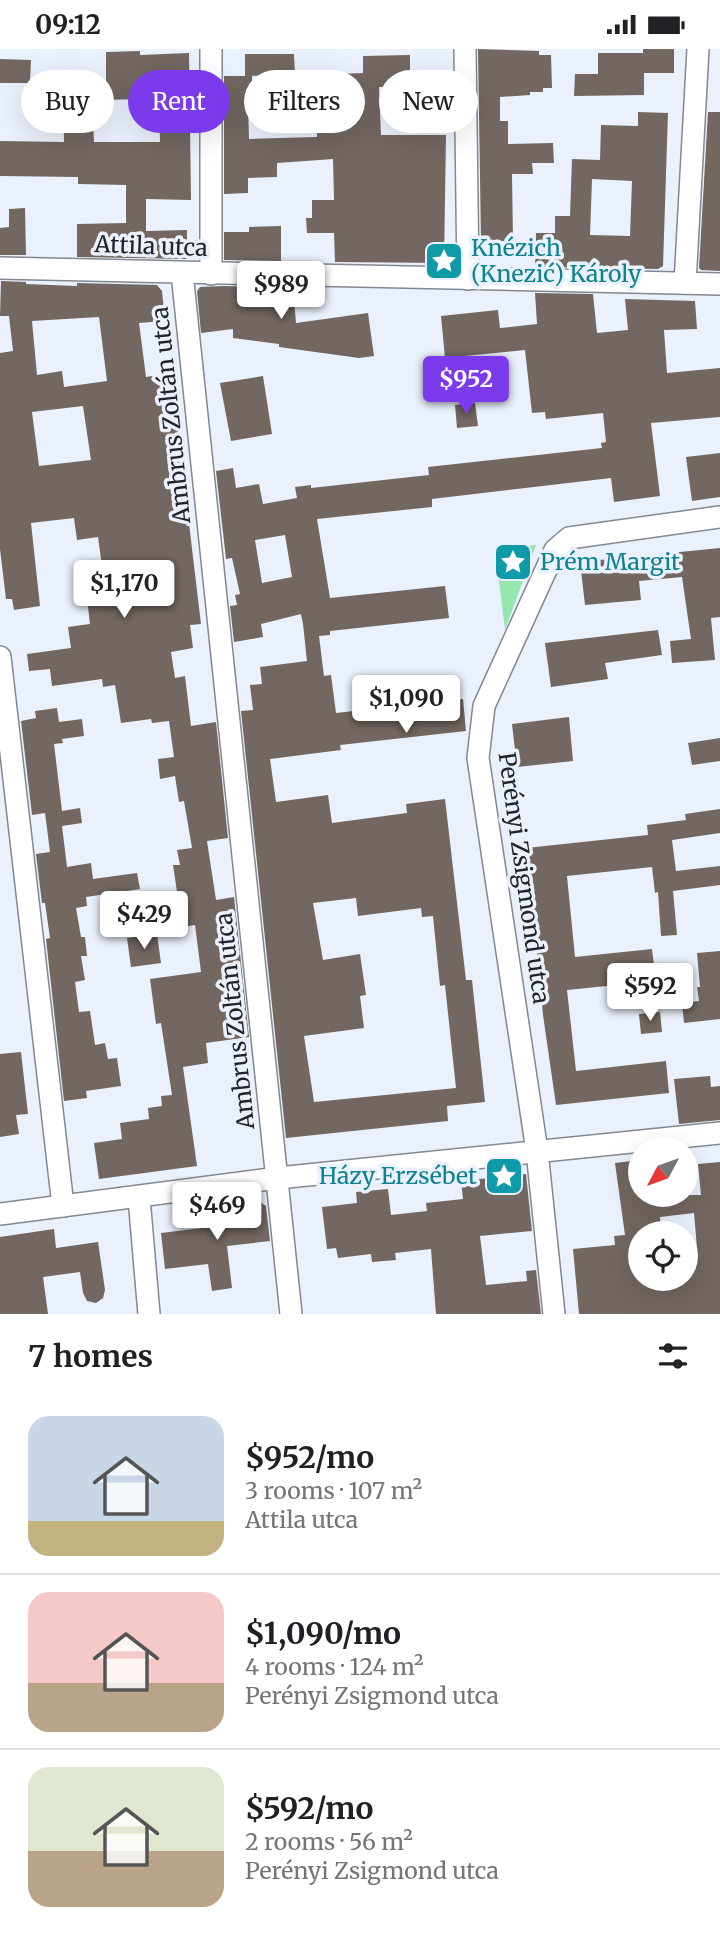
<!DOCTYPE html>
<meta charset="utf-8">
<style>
body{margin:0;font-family:Merriweather,serif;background:#f6f6f6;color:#202124;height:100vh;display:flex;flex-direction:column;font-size:26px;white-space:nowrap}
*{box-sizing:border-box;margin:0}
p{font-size:23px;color:#757577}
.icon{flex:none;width:38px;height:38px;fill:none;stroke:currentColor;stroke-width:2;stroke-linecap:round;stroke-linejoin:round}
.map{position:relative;height:1265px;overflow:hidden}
.drawer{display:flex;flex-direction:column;background:#fff;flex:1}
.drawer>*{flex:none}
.banner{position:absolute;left:21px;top:21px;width:679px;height:63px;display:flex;gap:14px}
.needle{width:46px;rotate:229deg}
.controls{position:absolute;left:628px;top:1088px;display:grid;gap:14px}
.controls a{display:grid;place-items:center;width:70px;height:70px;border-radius:50%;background:#fff;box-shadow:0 7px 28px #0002;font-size:35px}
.price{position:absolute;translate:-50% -60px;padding:0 16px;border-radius:7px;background:#fff;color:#222;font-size:23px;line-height:46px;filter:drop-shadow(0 2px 4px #0008)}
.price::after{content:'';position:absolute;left:50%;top:42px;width:21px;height:16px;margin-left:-10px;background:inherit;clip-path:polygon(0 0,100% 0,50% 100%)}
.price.on{background:#7c3aed;color:#fff}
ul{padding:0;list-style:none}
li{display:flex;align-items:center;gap:21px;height:175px;padding:0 28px}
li+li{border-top:2px solid #e0e0e0}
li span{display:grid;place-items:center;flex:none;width:196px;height:140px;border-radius:21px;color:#555}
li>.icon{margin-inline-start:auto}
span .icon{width:84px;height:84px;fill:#fffc;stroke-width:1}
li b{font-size:30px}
h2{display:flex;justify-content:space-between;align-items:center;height:84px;padding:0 28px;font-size:30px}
.tag{padding:0 24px;border-radius:32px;background:#fff;box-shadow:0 7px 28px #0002;font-size:24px;line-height:63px}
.tag.on{background:#7c3aed;color:#fff}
.status{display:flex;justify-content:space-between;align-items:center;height:49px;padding:0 35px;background:#fff;direction:ltr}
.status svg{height:19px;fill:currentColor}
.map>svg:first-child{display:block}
.green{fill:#94e7ae}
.building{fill:#726761;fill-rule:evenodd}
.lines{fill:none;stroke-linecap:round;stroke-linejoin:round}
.minor-casing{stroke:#828791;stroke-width:24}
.minor{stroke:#fff;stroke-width:21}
.labels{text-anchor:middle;stroke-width:7;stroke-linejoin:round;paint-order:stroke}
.street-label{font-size:23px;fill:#212327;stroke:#ebf1fc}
.culture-label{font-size:23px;fill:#0d838f;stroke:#ebf1fc;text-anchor:start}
</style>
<div class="status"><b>09:12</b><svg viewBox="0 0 49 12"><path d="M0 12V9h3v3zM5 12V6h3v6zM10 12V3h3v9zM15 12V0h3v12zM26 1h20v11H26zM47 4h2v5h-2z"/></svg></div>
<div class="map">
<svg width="720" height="1265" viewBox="0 0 720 1265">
<rect width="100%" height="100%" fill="#ebf1fc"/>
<polygon class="green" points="536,496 505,581 495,501"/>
<g class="building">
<polygon points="478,0 539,2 539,6 551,6 552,39 543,39 543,43 530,43 530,46 500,48 500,72 508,72 508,95 553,94 554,114 532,114 533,125 512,125 513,192 481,192"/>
<polygon points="643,0 674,0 674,24 644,24 644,46 574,47 575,25 598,25 598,4 643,4"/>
<path d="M140 2V6L189 4 191 151 146 150V182L187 181V210L77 208V175L126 174V136L78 135V128L0 127V92L64 93 63 35 106 34V3ZM159 50 160 93H94L92 51Z"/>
<polygon points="245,5 294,5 295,26 245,27"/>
<polygon points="410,6 410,24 442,23 442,38 379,38 381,86 446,86 444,214 335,213 334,184 307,184 306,169 312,169 312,151 334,151 333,110 277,114 277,128 248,129 248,144 224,145 224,27 252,27 252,56 248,56 249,90 317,88 316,26 363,24 363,7"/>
<polygon points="0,10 31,11 30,34 0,34"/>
<path d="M638 63 668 64 663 217 658 220 535 218 536 184H555V167H570L572 110 600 111 601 76 638 77ZM592 130 632 132 630 187 590 186Z"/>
<polygon points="708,63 720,63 720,222 701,221 699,219"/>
<polygon points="25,159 26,206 0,206 0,179 9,178 9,160"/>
<polygon points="281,177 281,212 224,211 224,183 249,183 249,178"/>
<path d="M1 232 26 233V235L77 237V234L157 236 162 242 165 272 139 274 146 328 171 324 201 575 190 576 193 599 171 603 175 629 185 627 191 677 216 673 228 789 207 792 216 851 234 848 249 988 206 994 208 1014 183 1018 197 1117 99 1130 94 1094 122 1090 120 1074 149 1070 148 1059 162 1057 161 1047 172 1046 161 974 156 975 150 930 201 923 195 876 143 884 140 861 179 856 173 816H180L177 801 192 799 184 752 179 753 175 727 160 730 158 710 174 708 169 672 152 674 151 670 121 674 115 636 103 638 102 630 52 637 50 620 29 622 27 605 71 599 68 578 90 575 86 541 105 539 98 488 77 491 74 469 31 474 40 557 14 561 12 550H6L0 500V304L13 302 9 267H0ZM99 268 107 332 64 338 62 322 37 326 32 272ZM83 357 91 411 39 417 32 363Z"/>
<polygon points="223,237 293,239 296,274 368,264 374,307 359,309 279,298 279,295 233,289 233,280 201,284 197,242 200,238"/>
<path d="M535 244 593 245 597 284 628 281 625 250 695 252 697 280 664 281 667 324 720 319V368L651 374 660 447 614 453 611 429 432 450V458L317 470 330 549 445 537 449 569 330 582V586L319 587 324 627 331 626 336 664 463 650 466 682 340 696 341 701 270 710 276 753 328 746 332 774 407 764 406 755 445 750 466 931H472L485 1053 447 1057 448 1072 286 1089 241 662 253 661 250 636 262 635 260 618 307 612 303 575 301 565 261 575 263 588 234 593 230 557 237 556 235 546 240 545 232 509 226 510 216 422 233 419 236 439 259 435 263 455 297 449 295 438 311 436V439L429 426 428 418 602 399 601 394 606 393 603 364 546 370 545 363 532 364 525 301 445 309 441 267 498 261 500 279 537 275ZM285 486 292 528 262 534 255 491ZM356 849 358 867 421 859 422 868 433 867 440 937 445 936 456 1039 314 1053 304 987 364 979 360 947 366 946 360 905 323 911 313 854Z"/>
<polygon points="263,327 272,385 231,392 220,334"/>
<polygon points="475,354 478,377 457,379 455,356"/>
<polygon points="720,404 720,448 692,452 686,408"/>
<polygon points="720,499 720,568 711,569 715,611 672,614 670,592 691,590 682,528 639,532 641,551 585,556 580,513"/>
<polygon points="658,581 662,606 605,614 608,630 551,638 545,594"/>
<polygon points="57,659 59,673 82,670 84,687 62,690 63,694 54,695 62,762 80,759 82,774 62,777 67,818 91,814 93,830 137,824 140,840 86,848 87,857 76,859 81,888 85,888 87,907 81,907 85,931 75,933 79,963 90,962 95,996 105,994 108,1010 117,1009 121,1037 86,1042 87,1049 64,1052 46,890 50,889 45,854 42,854 36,805 50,803 45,764 32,766 21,672 36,669 35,662"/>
<polygon points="569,668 573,712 517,718 512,675"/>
<polygon points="720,689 720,712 692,716 688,694"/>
<polygon points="720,760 720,784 672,791 676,822 720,817 720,836 673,842 677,886 661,887 658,843 655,844 652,818 567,827 575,908 652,900 656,932 567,941 576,1022 666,1012 669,1044 556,1056 543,966 536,891 534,892 526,799 648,786 647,776 686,771 685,765"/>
<polygon points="157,885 161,914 131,918 127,889"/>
<polygon points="720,902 720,970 684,974 682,954 699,952 697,938 700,938 697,904"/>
<polygon points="660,963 662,983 641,985 639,965"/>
<polygon points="21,1003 28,1065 16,1066 19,1085 0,1088 0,1005"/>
<polygon points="710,1027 711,1038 720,1037 720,1071 679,1075 674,1030"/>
<path d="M640 1111V1146H701L698 1115 720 1113V1265H579L573 1200 615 1196 614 1187 625 1186 615 1114ZM694 1164 697 1199H693L694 1216 686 1217V1230H640V1185H661L660 1168Z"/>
<polygon points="526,1125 532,1182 480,1187 486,1236 527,1232 526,1222 536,1221 541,1265 436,1265 431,1200 395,1204 396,1211 372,1213 371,1205 338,1209 336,1199 327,1200 322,1158 357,1154 356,1143 388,1140 391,1166 427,1162 426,1154 463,1150 461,1132"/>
<polygon points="260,1153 266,1157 270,1192 227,1197 232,1239 212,1242 208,1215 165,1220 161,1184 227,1176 224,1157"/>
<polygon points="54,1180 56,1199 98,1193 105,1241 103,1249 96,1254 87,1252 83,1244 80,1223 43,1228 48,1265 0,1265 0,1188"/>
</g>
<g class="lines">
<defs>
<g id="minor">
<polyline points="465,0 468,230"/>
<polyline points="0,219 720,235"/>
<polyline points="182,224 291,1265"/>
<polyline points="211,225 211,0"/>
<polyline points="685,234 698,0"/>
<polyline points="0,608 63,1157"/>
<polyline points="139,1149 149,1265"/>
<polyline points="0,1165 278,1129 720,1084"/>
<polyline points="554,1265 537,1102 478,709 484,657 555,501 569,489 720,468"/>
</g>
</defs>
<use href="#minor" class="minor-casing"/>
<use href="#minor" class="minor"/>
</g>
<defs>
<symbol id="sight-square" viewBox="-11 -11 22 22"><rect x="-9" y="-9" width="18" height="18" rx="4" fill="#0f9aa8" stroke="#ebf1fc"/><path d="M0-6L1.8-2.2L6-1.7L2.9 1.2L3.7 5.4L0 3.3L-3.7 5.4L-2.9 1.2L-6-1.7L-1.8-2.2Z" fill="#fff"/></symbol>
</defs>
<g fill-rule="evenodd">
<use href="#sight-square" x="422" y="190" width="44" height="44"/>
<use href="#sight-square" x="491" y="491" width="44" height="44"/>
<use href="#sight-square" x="482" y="1105" width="44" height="44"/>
</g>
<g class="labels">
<g class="street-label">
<text transform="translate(151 197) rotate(2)" y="8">Attila utca</text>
<text transform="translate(171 366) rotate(-96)" y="8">Ambrus Zoltán utca</text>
<text transform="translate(524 829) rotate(82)" y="8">Perényi Zsigmond utca</text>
<text transform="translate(235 972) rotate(-96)" y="8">Ambrus Zoltán utca</text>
</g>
<g class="culture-label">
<text x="471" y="207">Knézich<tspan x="471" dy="26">(Knezić) Károly</tspan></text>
<text x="540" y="521">Prém Margit</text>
<text x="477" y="1135" text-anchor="end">Házy Erzsébet</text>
</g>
</g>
</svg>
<div class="controls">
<a><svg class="needle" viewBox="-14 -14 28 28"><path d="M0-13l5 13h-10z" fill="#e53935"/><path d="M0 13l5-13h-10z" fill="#757577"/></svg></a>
<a><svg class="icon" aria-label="locate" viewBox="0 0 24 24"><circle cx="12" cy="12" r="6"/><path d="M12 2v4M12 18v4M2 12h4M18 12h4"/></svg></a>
</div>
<b class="price" style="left:281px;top:272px">$989</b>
<b class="price on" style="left:466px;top:367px">$952</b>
<b class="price" style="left:124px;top:571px">$1,170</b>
<b class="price" style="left:406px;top:686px">$1,090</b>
<b class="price" style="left:144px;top:902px">$429</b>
<b class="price" style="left:650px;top:974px">$592</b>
<b class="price" style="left:217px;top:1193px">$469</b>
<div class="banner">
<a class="tag">Buy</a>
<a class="tag on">Rent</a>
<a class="tag">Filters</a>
<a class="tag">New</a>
</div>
</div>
<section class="drawer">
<h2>7 homes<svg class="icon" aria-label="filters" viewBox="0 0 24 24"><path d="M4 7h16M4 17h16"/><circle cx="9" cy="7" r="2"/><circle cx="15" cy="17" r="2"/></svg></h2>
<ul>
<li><span style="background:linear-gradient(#c9d6e8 75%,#c2b280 0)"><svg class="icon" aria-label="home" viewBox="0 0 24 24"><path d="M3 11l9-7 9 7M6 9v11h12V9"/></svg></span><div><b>$952/mo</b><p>3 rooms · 107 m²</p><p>Attila utca</p></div></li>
<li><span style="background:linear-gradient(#f6c9c9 65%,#b9a48a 0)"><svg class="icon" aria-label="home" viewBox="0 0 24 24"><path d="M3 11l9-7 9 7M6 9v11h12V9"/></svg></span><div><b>$1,090/mo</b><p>4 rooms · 124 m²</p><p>Perényi Zsigmond utca</p></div></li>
<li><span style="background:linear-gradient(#dfe7d0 60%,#b9a48a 0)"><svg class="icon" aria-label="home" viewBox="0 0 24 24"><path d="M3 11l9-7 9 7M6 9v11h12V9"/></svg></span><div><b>$592/mo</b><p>2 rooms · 56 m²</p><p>Perényi Zsigmond utca</p></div></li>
</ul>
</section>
